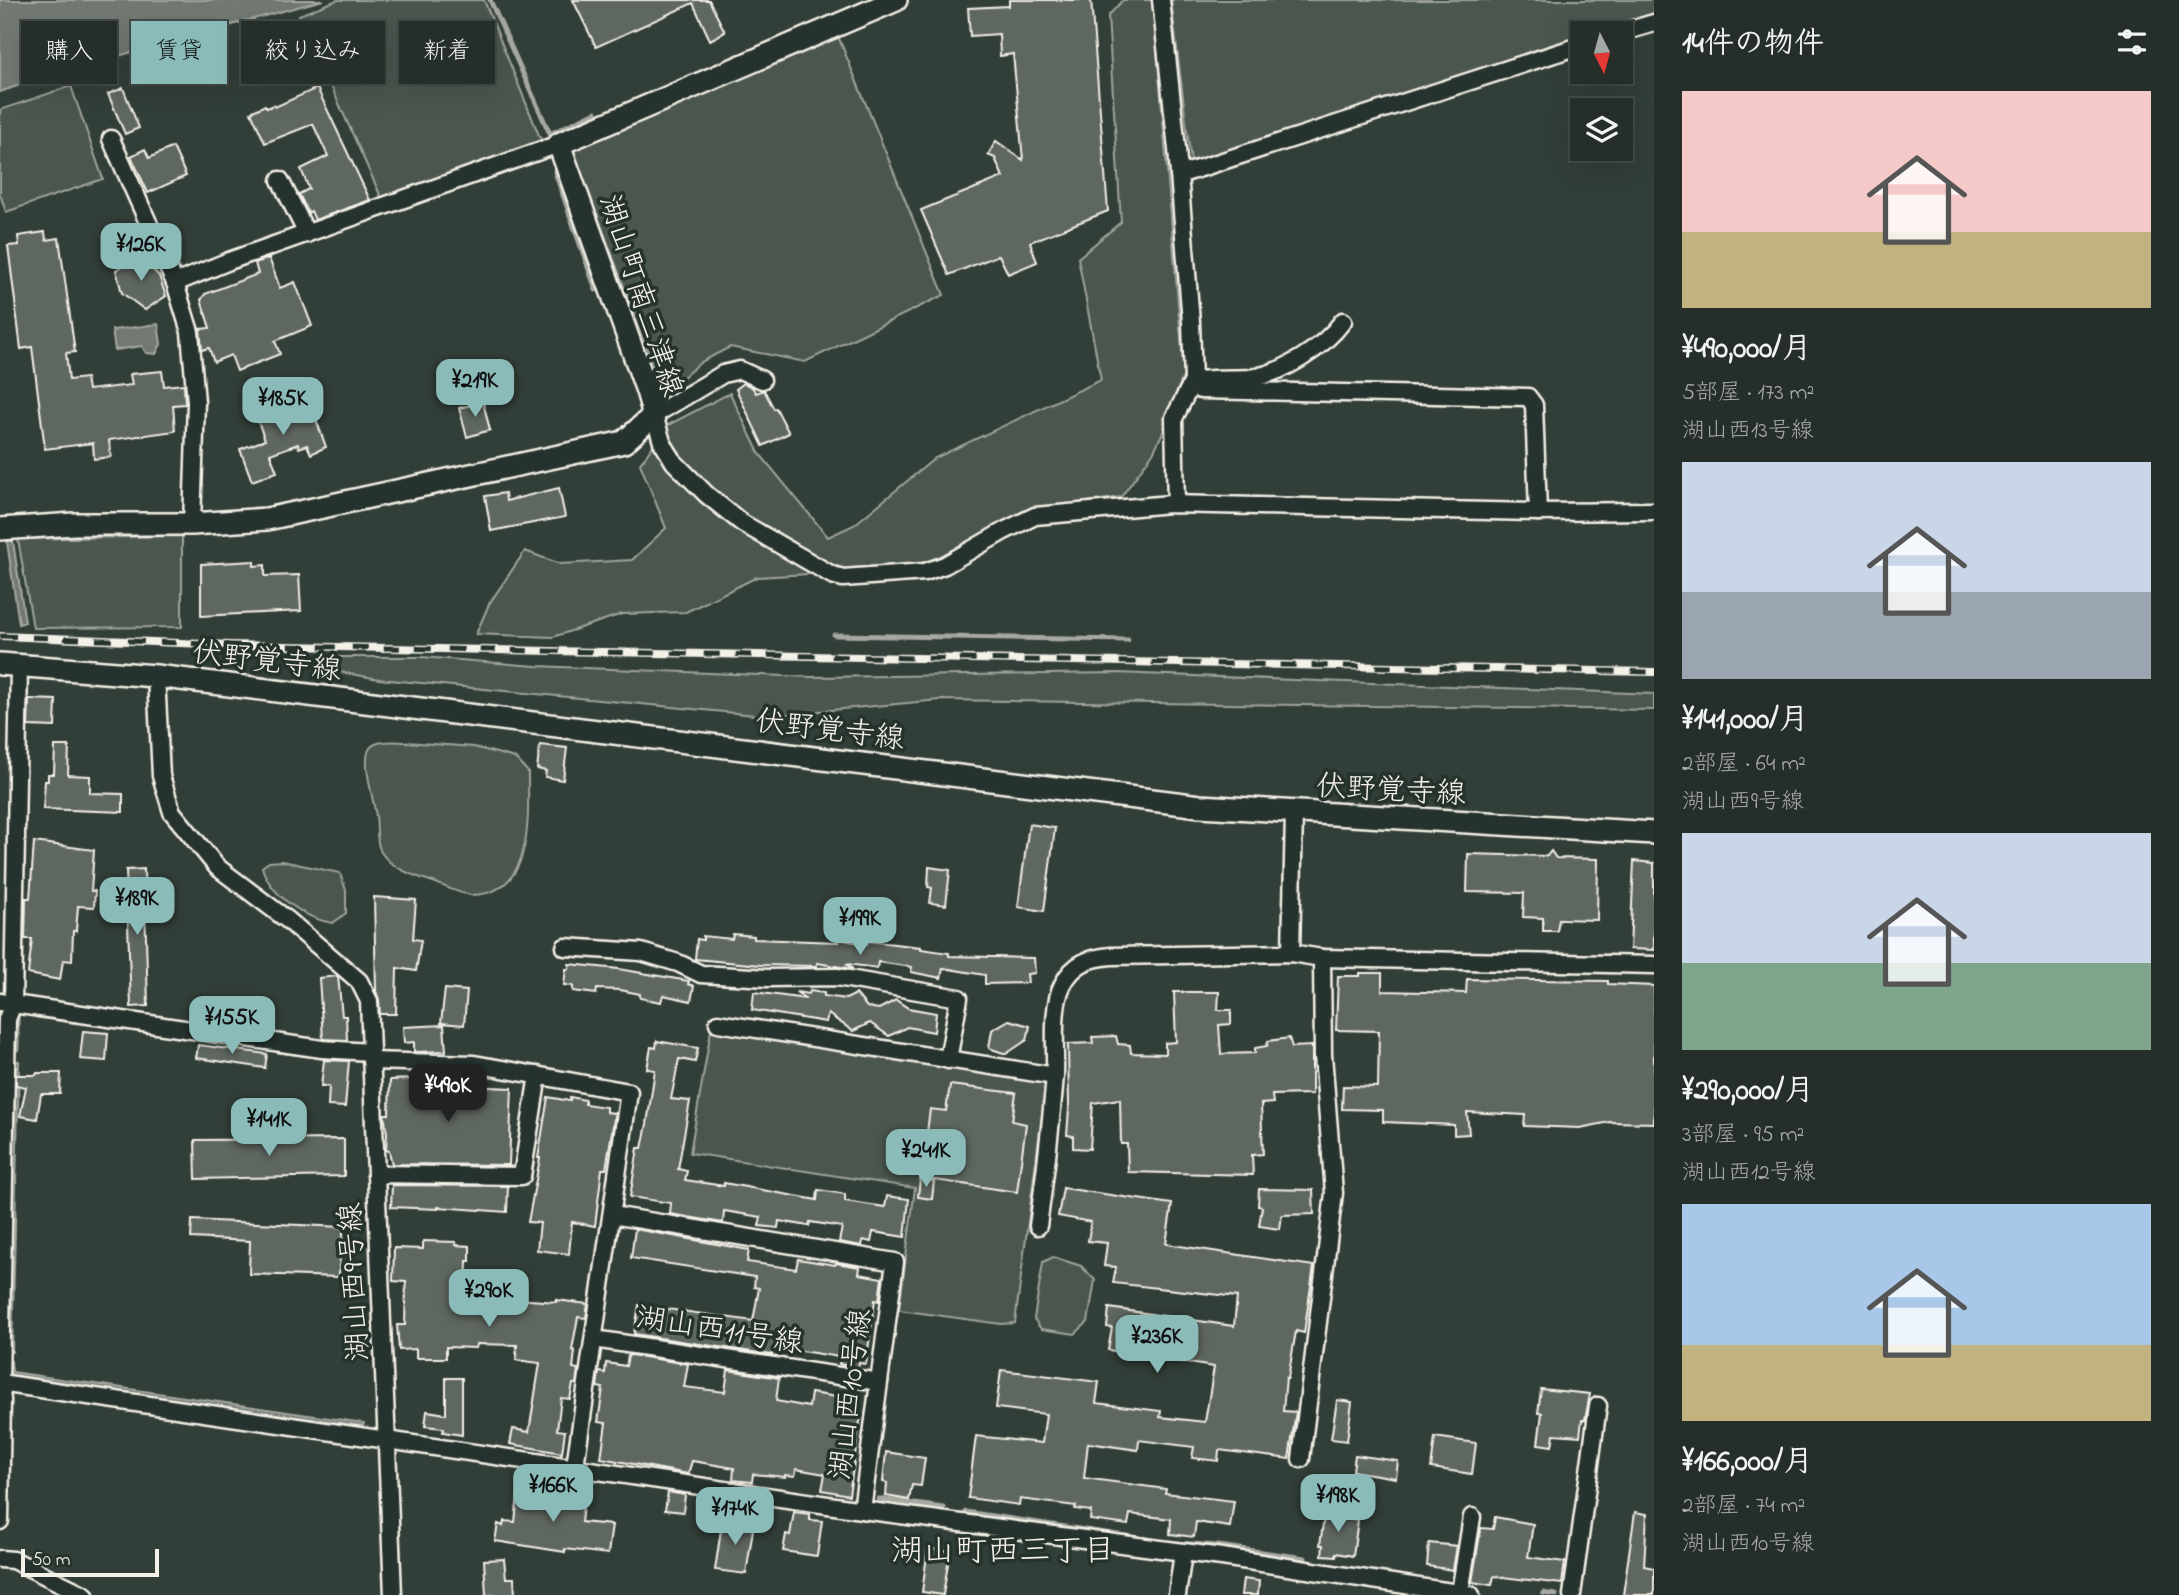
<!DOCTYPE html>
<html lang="ja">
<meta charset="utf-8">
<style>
body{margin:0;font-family:"Indie Flower","Klee One",sans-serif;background:#2e3632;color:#f1f3f6;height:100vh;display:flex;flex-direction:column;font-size:26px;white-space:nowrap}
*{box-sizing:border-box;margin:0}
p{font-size:23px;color:#a4a8a8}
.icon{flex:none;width:38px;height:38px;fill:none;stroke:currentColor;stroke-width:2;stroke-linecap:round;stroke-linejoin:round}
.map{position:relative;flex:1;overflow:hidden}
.side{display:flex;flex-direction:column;background:#262e2a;width:525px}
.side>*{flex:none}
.banner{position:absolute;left:21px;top:21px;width:665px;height:63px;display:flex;gap:14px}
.needle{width:46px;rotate:174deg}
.fabs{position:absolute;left:1570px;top:21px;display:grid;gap:14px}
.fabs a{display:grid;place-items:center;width:63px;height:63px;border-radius:0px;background:#262e2a;box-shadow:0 7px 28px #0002,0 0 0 2px #424a47;font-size:35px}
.scale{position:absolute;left:21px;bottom:18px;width:138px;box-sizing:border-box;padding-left:7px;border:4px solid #f4f1e8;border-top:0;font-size:19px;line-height:24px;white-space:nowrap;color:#f4f1e8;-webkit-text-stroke:5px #26332d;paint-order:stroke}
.price{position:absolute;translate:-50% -60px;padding:0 16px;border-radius:14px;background:#8bbbb9;color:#111;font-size:23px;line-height:46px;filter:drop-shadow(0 2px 4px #0008)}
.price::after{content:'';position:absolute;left:50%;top:42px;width:21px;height:16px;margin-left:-10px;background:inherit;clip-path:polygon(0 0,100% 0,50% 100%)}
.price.on{background:#222;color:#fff}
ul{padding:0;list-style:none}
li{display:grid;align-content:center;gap:14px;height:371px;padding:0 28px}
li span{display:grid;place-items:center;height:217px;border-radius:0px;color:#555}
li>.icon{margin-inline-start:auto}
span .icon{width:126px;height:126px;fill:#fffc;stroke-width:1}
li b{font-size:30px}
h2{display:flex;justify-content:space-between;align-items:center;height:84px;padding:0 28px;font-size:30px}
.pill{padding:0 24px;border-radius:0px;background:#262e2a;box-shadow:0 7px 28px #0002,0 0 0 2px #424a47;font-size:24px;line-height:63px}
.pill.on{background:#8bbbb9;color:#111}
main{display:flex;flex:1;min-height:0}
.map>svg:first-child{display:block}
.green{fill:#4c564f;stroke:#a0a49c;stroke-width:2}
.water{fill:#727972;stroke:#a6a9a1;stroke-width:2}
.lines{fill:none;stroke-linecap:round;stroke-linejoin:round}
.stream{stroke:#a6a9a1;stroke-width:5}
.building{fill:#5f6861;stroke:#f4f1e8;stroke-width:2}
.street-casing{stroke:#f4f1e8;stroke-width:21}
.secondary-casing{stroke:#f4f1e8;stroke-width:26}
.street{stroke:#26332d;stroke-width:16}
.secondary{stroke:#26332d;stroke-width:21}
.rail-casing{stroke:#f4f1e8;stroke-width:8}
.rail{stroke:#26332d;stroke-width:5;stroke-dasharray:16;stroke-linecap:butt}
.labels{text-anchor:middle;stroke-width:7;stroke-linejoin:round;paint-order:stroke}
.street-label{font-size:30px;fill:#f4f1e8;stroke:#26332d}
.neighbourhood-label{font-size:32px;fill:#f4f1e8;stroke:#26332d}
</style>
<main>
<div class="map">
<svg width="1654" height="1595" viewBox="0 0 1654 1595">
<rect width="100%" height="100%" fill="#323e38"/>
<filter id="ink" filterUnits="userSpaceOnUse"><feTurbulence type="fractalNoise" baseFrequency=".0143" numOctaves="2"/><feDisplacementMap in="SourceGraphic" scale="14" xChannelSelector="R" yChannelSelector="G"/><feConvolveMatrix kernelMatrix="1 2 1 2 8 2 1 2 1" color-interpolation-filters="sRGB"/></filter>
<g filter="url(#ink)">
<g class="green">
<polygon points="337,0 484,0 541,140 381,197 299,15"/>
<polygon points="1123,0 1153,0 1184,375 1169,409 1164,430 1153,453 1121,497 1023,511 930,562 844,572 757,577 686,612 622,614 553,637 476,634 489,604 525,551 560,564 632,560 666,528 640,464 668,425 730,393 759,453 828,537 854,525 935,458 1101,380 1078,258 1121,222 1108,16"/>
<polygon points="1171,0 1654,0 1654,13 1591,33 1582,33 1582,36 1191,162"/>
<polygon points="838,36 944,295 805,362 730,347 701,362 664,393 572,148"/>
<polygon points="71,86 103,179 6,212 0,194 0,110"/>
<polygon points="182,536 182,627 33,628 18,539"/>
<polygon points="314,657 421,657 536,666 812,677 1117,673 1654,694 1654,710 940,700 766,716 379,679 323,669"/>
<path d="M406 742 474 747 515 758 528 772C528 816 535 895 471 895 460 894 446 887 436 883 418 877 392 870 381 852 375 841 378 828 376 816 374 801 361 760 370 748 377 739 396 742 406 742Z"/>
<path d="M282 861 340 873 346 890V913L333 923C305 919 270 895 262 867L269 862Z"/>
<polygon points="711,1030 1046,1083 1015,1323 1001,1324 899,1310 915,1188 690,1153"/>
<polygon points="1053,1257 1081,1266 1095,1280 1088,1322 1075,1334 1041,1329 1034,1319 1043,1262"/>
</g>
<g class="water">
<polygon points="0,0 323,0 100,61 91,66 92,78 81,79 74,66 0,92"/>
<polygon points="158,324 161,344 156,354 146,353 142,346 115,350 112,330"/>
<polygon points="13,541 25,622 19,624 7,542"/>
<polygon points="16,1061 19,1061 12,1352 9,1352"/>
<polygon points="9,1361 11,1361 12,1372 364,1423 363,1426 9,1377"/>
</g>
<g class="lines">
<g class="stream">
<polyline points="490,0 550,134 596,112"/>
<polyline points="555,172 596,290"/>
<polyline points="834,635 1128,640"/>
<polyline points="37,1016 78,1022"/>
<polyline points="17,1049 17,1016"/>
<polyline points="278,1051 303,1054"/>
<polyline points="316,1056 329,1058"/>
<polyline points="333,1058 346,1059"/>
<polyline points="879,1499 944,1508"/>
<polyline points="966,1512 1152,1540"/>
<polyline points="1176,1543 1218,1546 1305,1558"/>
<polyline points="1543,1593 1556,1595"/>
</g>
</g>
<g class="building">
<polygon points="573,0 709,0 725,32 710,40 693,3 596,47"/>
<polygon points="1009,0 1091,0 1108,211 1030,242 1037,262 1008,274 999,255 949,275 921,210 1003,177 995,158 988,155 996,141 1023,160 1013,54 1000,56 999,34 970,36 968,8 1009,6"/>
<polygon points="123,88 139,128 125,134 108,94"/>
<polygon points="317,88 370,200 315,220 311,211 308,213 299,194 309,189 301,169 328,156 313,124 265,143 251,112 265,105 267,108 274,105 275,107"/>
<polygon points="173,147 186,176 148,193 131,156 145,149 149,158"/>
<polygon points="45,232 46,240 59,238 75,352 66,353 69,380 86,378 88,390 132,385 130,374 162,371 164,386 184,384 185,404 173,405 175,431 109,440 111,457 94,459 93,443 45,449 32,347 21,349 8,246 19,245 18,236"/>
<polygon points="139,256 159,276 166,296 145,310 122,293 116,270"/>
<polygon points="269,258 280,288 295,282 312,326 275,341 280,354 237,371 231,355 214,362 209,348 202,350 200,329 210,328 201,300 205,294 258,274 255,263"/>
<polygon points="744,383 752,387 756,393 764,390 774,409 776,408 789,433 763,446 736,389"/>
<polygon points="308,397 326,447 311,454 307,445 299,448 298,444 270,454 277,472 252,481 240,449 265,440 257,419"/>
<polygon points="483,402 490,430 467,437 459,408"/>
<polygon points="559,488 565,517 491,531 485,496 505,493 506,501"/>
<polygon points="254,561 254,566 265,565 265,576 299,575 301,611 201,616 201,564"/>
<polygon points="29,699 56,700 55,727 28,726"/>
<polygon points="540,745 567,748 563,780 545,777 546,771 537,769"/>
<polygon points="55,746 69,746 68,775 90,776 90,793 123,794 123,812 43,809 45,781 48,781 48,774 54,774"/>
<polygon points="1029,824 1055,828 1044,911 1018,907"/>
<polygon points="34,842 94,850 91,891 95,891 94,907 78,906 76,931 73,931 72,961 63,960 60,980 28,974 32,939 25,939 26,898 30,898"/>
<polygon points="1551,851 1556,858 1598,859 1597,920 1559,919 1557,931 1543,931 1543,918 1523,917 1524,893 1467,892 1468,854 1547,856"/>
<polygon points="1634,861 1654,863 1654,950 1630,949"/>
<polygon points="929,867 950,870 946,905 930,903 932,888 928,887"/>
<polygon points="144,869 148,1006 131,1007 126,870"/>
<polygon points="374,897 416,900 413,939 421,940 416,971 397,968 396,1014 380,1014 379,1000 376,991"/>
<polygon points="733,934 754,936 754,939 838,942 838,939 867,944 868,941 921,947 921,949 949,953 949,956 1034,958 1035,973 1027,974 1028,983 985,984 985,975 943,968 941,978 911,972 912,967 878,962 877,968 846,964 853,969 817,963 817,966 761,965 695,959 697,939 703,940 703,936 732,939"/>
<polygon points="569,964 619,969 689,981 688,984 694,986 691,1001 663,995 661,1002 640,998 640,994 620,990 597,989 596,994 573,991 573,986 564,985 566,969 569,969"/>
<polygon points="1360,973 1382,973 1382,991 1466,993 1467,979 1608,981 1608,984 1654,986 1654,1123 1610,1122 1580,1128 1524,1126 1525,1115 1467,1112 1469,1134 1454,1135 1454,1125 1383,1122 1383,1110 1342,1109 1343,1086 1378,1087 1379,1031 1336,1030 1338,976 1360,976"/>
<polygon points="338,976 342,1016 346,1016 347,1040 323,1039 319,978"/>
<polygon points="445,989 467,991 464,1025 441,1023"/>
<polygon points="810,991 824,993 824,996 846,999 856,994 867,1007 879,1009 896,1000 908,1008 936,1013 934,1032 907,1027 889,1036 870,1023 853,1031 828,1014 826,1022 752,1010 754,992 806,999 796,992 809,994"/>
<polygon points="1174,992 1219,992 1218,1010 1231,1010 1231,1024 1219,1025 1221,1054 1255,1053 1255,1048 1267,1046 1268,1041 1289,1038 1292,1047 1312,1046 1312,1094 1272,1095 1273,1103 1261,1104 1263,1154 1252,1155 1253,1175 1128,1172 1127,1144 1121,1144 1120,1099 1093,1103 1090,1149 1073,1148 1073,1136 1067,1135 1069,1108 1068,1044 1093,1043 1092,1037 1116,1036 1118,1044 1130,1045 1131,1053 1165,1054 1165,1043 1176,1042"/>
<polygon points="1009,1020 1030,1026 1027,1040 1006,1054 989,1048 992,1030"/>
<polygon points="444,1025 446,1051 414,1052 414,1042 404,1043 403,1027"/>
<polygon points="83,1031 108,1033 106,1061 80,1059"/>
<polygon points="657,1041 698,1048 695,1062 679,1059 671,1099 690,1101 678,1169 687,1171 685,1180 724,1186 724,1183 817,1200 818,1190 845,1194 845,1201 885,1207 887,1196 909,1199 905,1237 873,1232 871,1242 863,1240 862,1246 839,1242 842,1227 810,1222 809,1226 779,1221 778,1228 759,1226 761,1217 724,1211 723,1223 670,1214 671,1203 630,1197 638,1148 642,1148 647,1124 655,1070 647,1069 651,1047 656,1048"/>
<polygon points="198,1045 267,1054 265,1068 196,1058"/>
<polygon points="324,1060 349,1061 345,1107 328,1106 329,1086 321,1086"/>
<polygon points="37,1073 61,1073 60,1094 41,1094 37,1119 20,1116 26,1087 16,1085 16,1075 36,1075"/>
<polygon points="412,1079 412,1081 443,1082 443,1085 512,1088 509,1165 392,1164 389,1151 386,1150 387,1133 384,1114 389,1114 390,1080"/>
<polygon points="950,1085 1016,1093 1012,1121 1026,1124 1017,1192 921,1178 930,1109 946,1111"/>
<polygon points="548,1097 570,1101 570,1097 585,1100 585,1104 606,1107 606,1112 615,1113 606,1169 602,1169 595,1226 572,1222 569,1254 537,1250 540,1223 528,1222 540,1158 538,1158"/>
<polygon points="344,1139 344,1176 196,1179 195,1140"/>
<polygon points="920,1179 934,1181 932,1199 918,1197"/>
<polygon points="392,1185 508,1186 507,1212 438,1207 438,1209 391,1207"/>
<polygon points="1063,1188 1172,1204 1166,1244 1314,1266 1304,1333 1296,1331 1288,1378 1286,1378 1283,1411 1296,1412 1289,1459 1219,1450 1218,1461 1192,1458 1194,1447 1139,1440 1138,1450 1088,1443 1084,1478 1166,1489 1165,1493 1234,1501 1230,1527 1196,1522 1194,1537 1170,1534 1171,1519 1130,1514 1128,1525 1090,1520 1091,1511 1075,1509 1076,1506 1020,1499 1019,1505 968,1498 976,1436 1042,1443 1046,1414 996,1408 1001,1370 1099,1382 1096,1403 1161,1411 1160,1417 1205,1422 1214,1367 1108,1350 1112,1328 1107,1327 1109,1308 1234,1326 1237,1297 1113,1283 1116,1267 1104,1266 1107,1243 1088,1241 1091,1222 1058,1216"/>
<polygon points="1259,1189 1313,1190 1314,1214 1282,1215 1280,1229 1259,1226 1262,1207 1258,1206"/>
<polygon points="192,1220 343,1227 343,1246 340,1246 339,1277 249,1274 250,1241 191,1238"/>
<polygon points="635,1229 749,1250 747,1262 796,1269 798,1259 835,1265 836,1263 860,1267 859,1274 882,1278 879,1301 875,1300 866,1364 859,1363 858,1368 839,1364 840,1357 801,1351 773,1347 772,1355 634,1334 639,1305 753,1321 759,1288 754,1287 755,1277 631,1258"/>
<polygon points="423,1241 456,1242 456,1245 470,1246 470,1261 467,1261 466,1290 479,1290 479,1294 516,1295 516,1299 556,1302 556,1300 588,1304 586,1318 578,1317 572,1350 575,1351 573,1368 578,1369 576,1384 573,1384 570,1399 561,1398 557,1430 565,1431 562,1453 510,1444 513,1429 529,1432 540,1363 516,1360 517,1345 477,1344 476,1348 446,1347 446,1358 416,1358 416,1349 399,1350 397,1325 405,1325 406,1282 393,1281 394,1248 423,1249"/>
<polygon points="631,1355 688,1364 684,1387 725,1392 728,1370 779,1378 776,1401 809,1407 811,1393 857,1400 855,1415 861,1415 849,1495 822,1490 825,1474 796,1469 795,1476 785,1475 785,1477 753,1474 752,1482 733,1480 734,1468 692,1461 688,1474 601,1458 606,1423 598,1422 603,1388 597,1387 599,1372 605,1373 606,1363 626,1366 628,1356"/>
<polygon points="446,1378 462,1378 462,1435 443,1432 444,1428 425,1426 427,1411 446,1414"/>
<polygon points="1541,1389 1590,1394 1585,1420 1582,1420 1580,1436 1554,1434 1552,1446 1538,1444 1542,1413 1538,1413"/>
<polygon points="1337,1400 1352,1402 1347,1441 1331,1439"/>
<polygon points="1435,1437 1476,1443 1472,1474 1431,1468"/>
<polygon points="886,1452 925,1458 921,1486 912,1485 909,1500 886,1496 887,1483 883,1482"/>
<polygon points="1355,1455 1398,1461 1396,1478 1353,1471"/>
<polygon points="519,1486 568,1491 566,1505 583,1507 581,1522 612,1525 608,1554 565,1549 565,1552 495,1541 498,1524 503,1526 504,1521 515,1522"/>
<polygon points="668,1492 685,1495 683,1512 665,1510"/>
<polygon points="1325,1510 1347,1513 1346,1517 1358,1520 1353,1556 1336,1553 1336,1556 1322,1555 1323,1545 1320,1545"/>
<polygon points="794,1512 810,1514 810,1520 822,1521 817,1556 783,1551 786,1534 790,1535"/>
<polygon points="1635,1512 1647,1514 1644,1566 1654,1568 1654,1595 1623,1595"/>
<polygon points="1495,1517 1533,1524 1528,1557 1565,1562 1562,1584 1494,1576 1492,1585 1472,1582 1481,1528 1493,1529"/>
<polygon points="729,1520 754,1523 746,1574 715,1570 722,1523 729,1524"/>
<polygon points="1429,1543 1457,1546 1453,1570 1427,1566"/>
<polygon points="928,1548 950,1551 943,1595 922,1592"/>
<polygon points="504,1559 506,1578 514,1578 515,1595 486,1595 484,1560"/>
<polygon points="1243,1579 1259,1581 1258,1595 1241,1595"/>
</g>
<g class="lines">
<defs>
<g id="street">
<polyline points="1161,0 1177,149 1191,322 1193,381 1174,418 1176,504"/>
<polyline points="1620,33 1654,23"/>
<polyline points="111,139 175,283 190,332 196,402 192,524"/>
<polyline points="1179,175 1582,45"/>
<polyline points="280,180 307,234"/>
<polyline points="175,283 229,261 559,144"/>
<polyline points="762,380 740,370 723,374 654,415 662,442 674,462 707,495 742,523 832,575 843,578 925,572 945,565 1004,531 1035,516 1170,504 1538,512 1654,511"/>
<polyline points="1193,381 1200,390 1528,397 1534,405 1538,512"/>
<path d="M1193 381C1212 378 1230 379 1249 378 1283 374 1323 348 1343 321"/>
<polyline points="19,667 13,1004 322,1049 370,1052"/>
<polyline points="156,676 161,776 172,812 217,867 289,921 359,981 369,1001 393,1595"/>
<polyline points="565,947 641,952 678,963 701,974 768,978 837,977 959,998 948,1060"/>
<polyline points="1291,953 1294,813"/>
<polyline points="0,1002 13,1004 7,1019 0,1383"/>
<polyline points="718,1023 1055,1076"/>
<polyline points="371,1061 474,1064 629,1092 575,1466"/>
<polyline points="376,1174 522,1176 538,1075"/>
<path d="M1038 1226C1045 1176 1051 1125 1055 1075 1056 1049 1051 1006 1063 984 1074 963 1089 958 1111 956L1291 953 1322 958 1654 965"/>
<polyline points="594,1339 879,1382"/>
<polyline points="1301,1459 1334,1193 1323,1055 1322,958"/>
<polyline points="862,1510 1222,1557 1471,1595"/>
<polyline points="0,1521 2,1400 0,1383 862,1510 895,1262 612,1215"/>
<polyline points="0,1559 13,1560 85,1595"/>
<polyline points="1460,1593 1472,1517"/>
<polyline points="1177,1595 1183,1553"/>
<polyline points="1572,1595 1598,1406"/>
</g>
<g id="secondary">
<polyline points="0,529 74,524 192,524 267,519 624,442 654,415 647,391 559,144 896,0"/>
<polyline points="0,664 156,676 1200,806 1654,833"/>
</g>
</defs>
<use href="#street" class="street-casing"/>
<use href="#secondary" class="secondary-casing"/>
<use href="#street" class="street"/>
<use href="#secondary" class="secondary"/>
<defs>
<polyline id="rail" points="0,636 231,645 1654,672"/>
</defs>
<use href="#rail" class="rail-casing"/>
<use href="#rail" class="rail"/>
</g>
</g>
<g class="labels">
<g class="street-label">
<text transform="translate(642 295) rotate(72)" y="10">湖山町南三津線</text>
<text transform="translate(267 660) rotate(7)" y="10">伏野覚寺線</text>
<text transform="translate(830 729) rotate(7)" y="10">伏野覚寺線</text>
<text transform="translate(1391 789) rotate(3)" y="10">伏野覚寺線</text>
<text transform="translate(353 1282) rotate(-93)" y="10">湖山西9号線</text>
<text transform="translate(720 1329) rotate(9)" y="10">湖山西11号線</text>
<text transform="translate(849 1394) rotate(-83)" y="10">湖山西10号線</text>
</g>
<g class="neighbourhood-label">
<text x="1003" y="1560">湖山町西三丁目</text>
</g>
</g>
</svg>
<div class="fabs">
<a><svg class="needle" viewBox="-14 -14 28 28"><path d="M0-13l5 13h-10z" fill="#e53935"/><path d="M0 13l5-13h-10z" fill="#a4a8a8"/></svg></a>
<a><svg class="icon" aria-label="layers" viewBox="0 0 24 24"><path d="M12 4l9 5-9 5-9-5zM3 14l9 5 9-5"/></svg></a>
</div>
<div class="scale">50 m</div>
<b class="price" style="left:141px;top:283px">¥126K</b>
<b class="price" style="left:475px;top:419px">¥219K</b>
<b class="price" style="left:283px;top:437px">¥185K</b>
<b class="price" style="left:137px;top:937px">¥189K</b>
<b class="price" style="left:860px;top:957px">¥199K</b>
<b class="price" style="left:232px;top:1056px">¥155K</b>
<b class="price on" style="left:448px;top:1124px">¥490K</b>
<b class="price" style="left:269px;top:1158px">¥141K</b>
<b class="price" style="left:926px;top:1189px">¥241K</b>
<b class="price" style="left:489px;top:1329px">¥290K</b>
<b class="price" style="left:1157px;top:1375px">¥236K</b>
<b class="price" style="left:553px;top:1524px">¥166K</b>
<b class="price" style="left:1338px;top:1534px">¥198K</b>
<b class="price" style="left:735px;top:1547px">¥174K</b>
<div class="banner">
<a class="pill">購入</a>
<a class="pill on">賃貸</a>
<a class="pill">絞り込み</a>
<a class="pill">新着</a>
</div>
</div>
<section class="side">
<h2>14件の物件<svg class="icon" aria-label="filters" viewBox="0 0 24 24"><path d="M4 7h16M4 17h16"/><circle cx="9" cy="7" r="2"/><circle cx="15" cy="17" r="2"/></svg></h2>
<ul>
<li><span style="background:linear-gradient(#f6c9c9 65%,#c2b280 0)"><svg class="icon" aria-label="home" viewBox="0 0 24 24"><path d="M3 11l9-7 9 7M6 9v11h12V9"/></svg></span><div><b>¥490,000/月</b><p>5部屋 · 173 m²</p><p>湖山西13号線</p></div></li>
<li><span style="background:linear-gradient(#c9d6e8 60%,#9aa5b1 0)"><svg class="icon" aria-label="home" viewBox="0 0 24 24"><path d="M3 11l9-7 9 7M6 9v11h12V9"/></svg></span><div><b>¥141,000/月</b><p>2部屋 · 64 m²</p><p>湖山西9号線</p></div></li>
<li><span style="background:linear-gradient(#c9d6e8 60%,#7fa58c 0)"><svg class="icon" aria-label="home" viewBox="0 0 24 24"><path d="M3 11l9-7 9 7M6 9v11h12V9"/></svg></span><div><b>¥290,000/月</b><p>3部屋 · 95 m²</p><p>湖山西12号線</p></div></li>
<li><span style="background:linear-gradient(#a9c7e8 65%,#c2b280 0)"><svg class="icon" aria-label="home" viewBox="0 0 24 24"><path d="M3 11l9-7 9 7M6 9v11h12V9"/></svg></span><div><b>¥166,000/月</b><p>2部屋 · 74 m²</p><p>湖山西10号線</p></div></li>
</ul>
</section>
</main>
